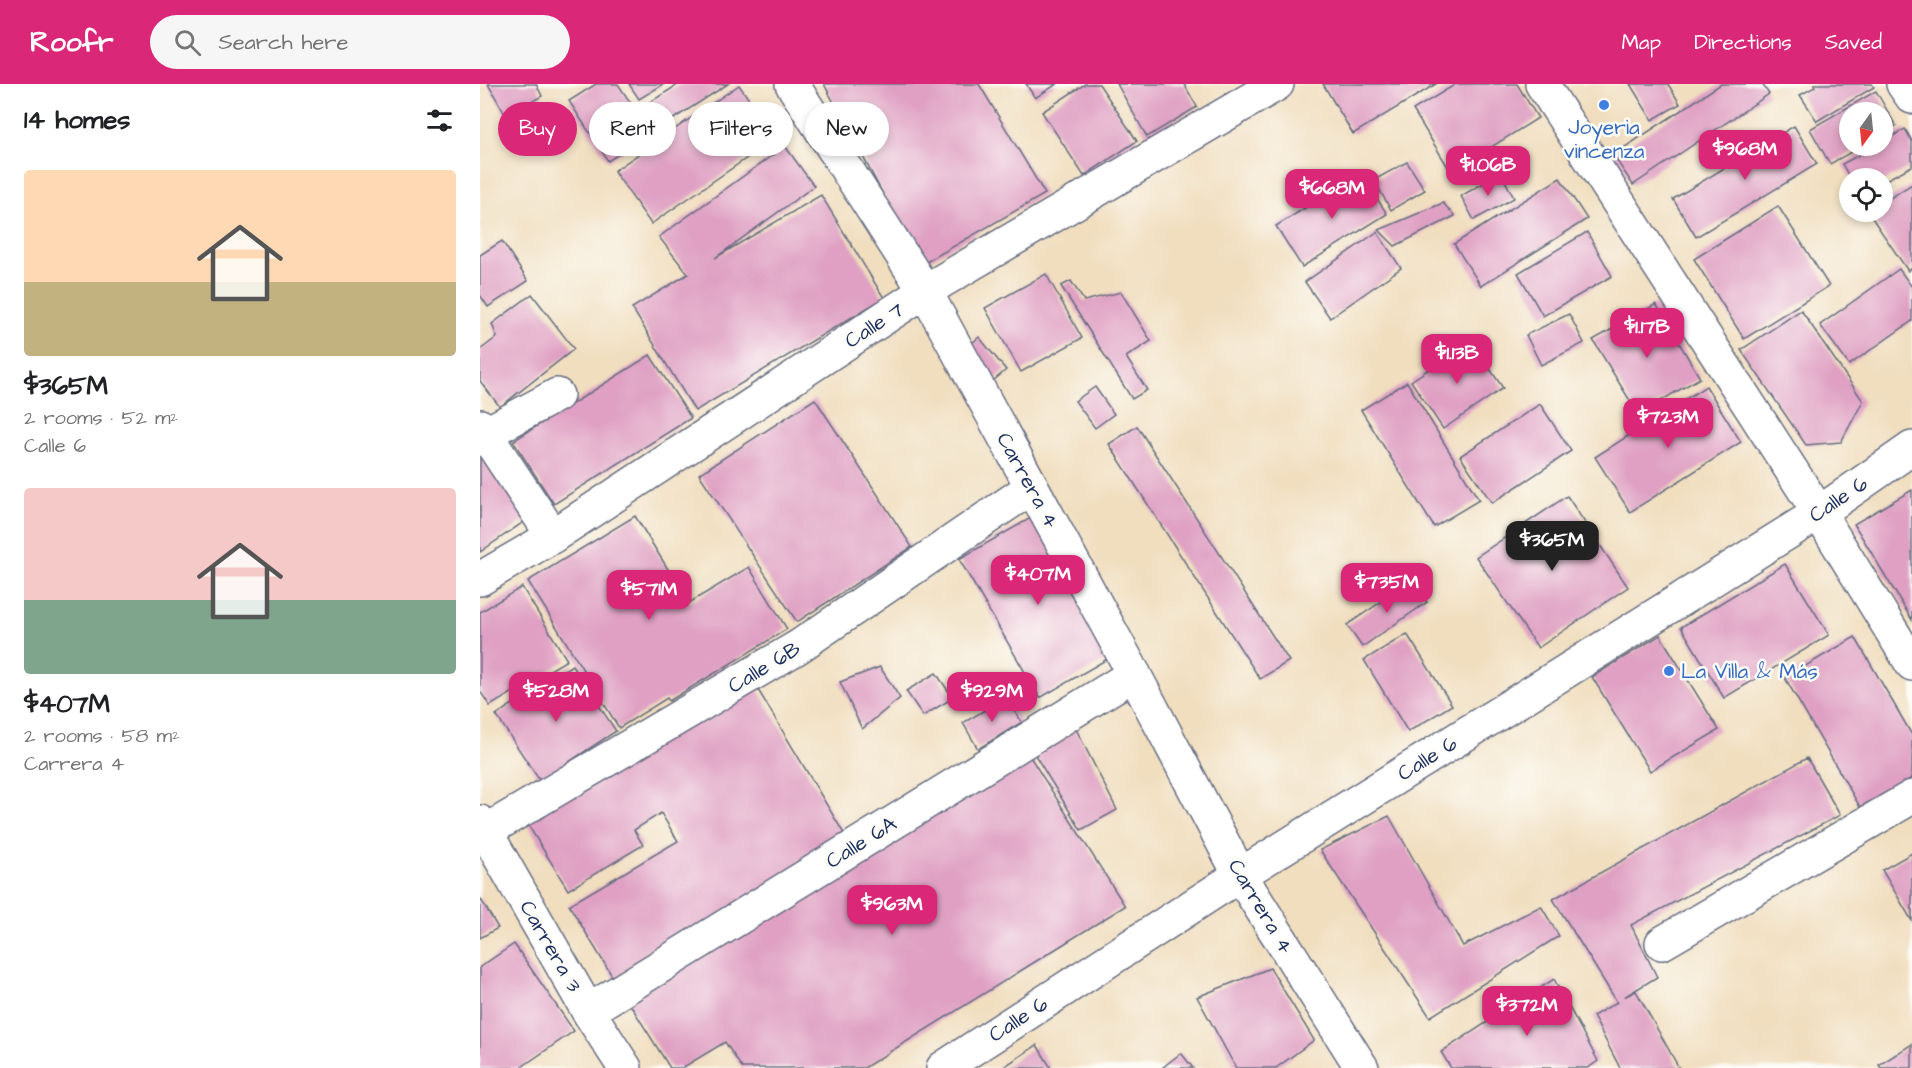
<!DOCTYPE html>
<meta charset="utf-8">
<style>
body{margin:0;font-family:"Architects Daughter",sans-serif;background:#f6f6f6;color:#202124;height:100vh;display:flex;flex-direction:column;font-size:22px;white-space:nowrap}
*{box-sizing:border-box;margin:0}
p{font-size:20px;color:#757577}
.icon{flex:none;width:33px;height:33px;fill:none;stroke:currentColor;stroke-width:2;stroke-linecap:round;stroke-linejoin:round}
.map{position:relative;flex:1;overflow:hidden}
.details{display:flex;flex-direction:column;background:#fff;width:480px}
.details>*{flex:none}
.top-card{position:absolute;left:18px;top:18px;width:570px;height:54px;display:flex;gap:12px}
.needle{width:39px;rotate:195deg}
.tools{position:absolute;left:1359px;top:18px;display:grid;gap:12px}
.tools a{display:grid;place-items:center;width:54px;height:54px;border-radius:50%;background:#fff;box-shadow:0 3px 9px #0003;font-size:30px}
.price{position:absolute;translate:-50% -51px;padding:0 14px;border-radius:12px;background:#db2777;color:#fff;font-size:20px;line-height:39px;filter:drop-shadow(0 2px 3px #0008)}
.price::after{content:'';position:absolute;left:50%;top:36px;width:18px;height:14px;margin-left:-9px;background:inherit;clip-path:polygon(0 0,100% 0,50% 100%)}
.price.on{background:#222;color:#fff}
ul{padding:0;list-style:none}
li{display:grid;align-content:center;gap:12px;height:318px;padding:0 24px}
li span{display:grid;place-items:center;height:186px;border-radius:6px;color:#555}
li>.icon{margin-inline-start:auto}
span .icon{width:108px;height:108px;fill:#fffc;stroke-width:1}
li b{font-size:26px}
h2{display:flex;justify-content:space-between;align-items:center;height:72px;padding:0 24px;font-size:26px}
.pill{padding:0 21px;border-radius:27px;background:#fff;box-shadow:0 3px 9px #0003;font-size:21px;line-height:54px}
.pill.on{background:#db2777;color:#fff}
header{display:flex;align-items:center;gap:36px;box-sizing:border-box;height:84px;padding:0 30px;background:#db2777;color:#fff}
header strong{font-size:28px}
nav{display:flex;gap:33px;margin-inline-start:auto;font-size:21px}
.search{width:420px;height:54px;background:#f6f6f6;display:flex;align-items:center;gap:15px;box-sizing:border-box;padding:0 21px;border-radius:33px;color:#757577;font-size:22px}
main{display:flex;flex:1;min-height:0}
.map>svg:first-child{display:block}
.building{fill:#dfa0c3}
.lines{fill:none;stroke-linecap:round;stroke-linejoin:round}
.minor-casing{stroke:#666c80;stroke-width:36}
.major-casing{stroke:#666c80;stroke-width:36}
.minor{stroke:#fff;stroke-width:33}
.major{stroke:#fff;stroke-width:33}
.shop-dot{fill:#3f7fe0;stroke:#fdfcf7;stroke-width:2}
.labels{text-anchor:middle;stroke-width:5;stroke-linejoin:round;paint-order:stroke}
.shop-label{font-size:21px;fill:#366cbe;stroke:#fdfcf7}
.street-label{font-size:21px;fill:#1b2f5e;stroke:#fdfcf7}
</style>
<header>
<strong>Roofr</strong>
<div class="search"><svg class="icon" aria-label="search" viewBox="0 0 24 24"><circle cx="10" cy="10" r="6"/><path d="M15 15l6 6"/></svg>Search here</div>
<nav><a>Map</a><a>Directions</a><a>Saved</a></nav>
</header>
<main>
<section class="details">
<h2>14 homes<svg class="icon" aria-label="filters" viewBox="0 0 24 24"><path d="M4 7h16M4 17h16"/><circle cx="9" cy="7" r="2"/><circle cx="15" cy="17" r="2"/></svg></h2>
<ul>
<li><span style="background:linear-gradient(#ffd9b3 60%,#c2b280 0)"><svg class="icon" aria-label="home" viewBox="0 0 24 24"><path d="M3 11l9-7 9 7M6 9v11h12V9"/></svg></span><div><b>$365M</b><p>2 rooms · 52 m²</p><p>Calle 6</p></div></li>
<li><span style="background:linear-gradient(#f6c9c9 60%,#7fa58c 0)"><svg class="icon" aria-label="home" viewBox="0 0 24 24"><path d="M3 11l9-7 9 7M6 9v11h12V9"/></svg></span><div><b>$407M</b><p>2 rooms · 58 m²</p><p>Carrera 4</p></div></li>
</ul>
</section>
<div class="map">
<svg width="1432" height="984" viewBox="0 0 1432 984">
<rect width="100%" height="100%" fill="#fdfcf7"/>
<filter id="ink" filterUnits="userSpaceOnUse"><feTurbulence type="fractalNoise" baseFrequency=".0167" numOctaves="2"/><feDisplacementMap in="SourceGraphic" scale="12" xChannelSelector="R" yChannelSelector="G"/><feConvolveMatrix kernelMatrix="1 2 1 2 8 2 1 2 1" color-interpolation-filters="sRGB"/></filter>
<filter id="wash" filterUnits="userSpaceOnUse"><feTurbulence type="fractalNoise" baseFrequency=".008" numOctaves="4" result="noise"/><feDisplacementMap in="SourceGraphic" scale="24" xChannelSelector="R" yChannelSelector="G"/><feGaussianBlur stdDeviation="1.35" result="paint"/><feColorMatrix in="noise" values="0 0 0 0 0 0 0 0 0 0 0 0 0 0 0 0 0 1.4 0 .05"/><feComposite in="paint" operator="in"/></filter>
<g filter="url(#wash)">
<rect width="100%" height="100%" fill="#f0debf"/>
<g id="blocks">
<g class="building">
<polygon points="8,0 56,0 62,12 26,32"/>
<polygon points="116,0 138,0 156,27 199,0 248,0 128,77 89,17"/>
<polygon points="149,0 184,0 159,15"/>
<polygon points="344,0 499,0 565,110 441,181"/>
<polygon points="546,0 577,0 555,14"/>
<polygon points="605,0 619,0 657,57 604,92 562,28"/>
<polygon points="637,0 704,0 717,23 667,53"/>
<polygon points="843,0 956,0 873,50"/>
<polygon points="976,0 1037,0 1058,34 971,88 933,26"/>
<polygon points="1150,0 1188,0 1200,20 1172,36"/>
<polygon points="1241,0 1282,0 1289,10 1153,101 1133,71"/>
<polygon points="1334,0 1392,0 1394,3 1337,37 1320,11 1335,3"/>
<polygon points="259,1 296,54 171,140 134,87"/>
<polygon points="1396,7 1416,42 1402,50 1402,28 1370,28 1370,62 1382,62 1350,80 1330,45"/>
<polygon points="1314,42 1337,80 1216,153 1193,115"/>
<polygon points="1425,45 1432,57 1432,82 1402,98 1402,94 1370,94 1362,80 1396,62 1402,62 1402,58"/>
<polygon points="305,62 334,102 235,174 341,111 404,214 215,327 152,224 208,190 179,153"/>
<polygon points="927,78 945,106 911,126 894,96"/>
<polygon points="881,89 907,130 822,183 796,142"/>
<polygon points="1021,89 1034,114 994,136 981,112"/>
<polygon points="1080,94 1107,135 1001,202 974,160"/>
<polygon points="1432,100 1432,184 1428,187 1388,128 1402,128 1402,119"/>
<polygon points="963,119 975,132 915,162 899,146"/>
<polygon points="1298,122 1349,202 1264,255 1214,175"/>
<polygon points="897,148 921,184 850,234 825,198"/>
<polygon points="1107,148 1132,192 1063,232 1038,189"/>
<polygon points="22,157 48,197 8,223 0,211 0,171"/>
<polygon points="1419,185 1432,203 1432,237 1369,281 1340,241"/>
<polygon points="566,190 602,254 541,288 505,224"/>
<polygon points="591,197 604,217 641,208 671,257 646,273 667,306 652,315 581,202"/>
<polygon points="52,210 94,265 20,323 0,297 0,266 17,253 12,240"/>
<polygon points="1176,220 1220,294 1158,330 1113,256"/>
<polygon points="1321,226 1383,317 1361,358 1326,361 1261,266"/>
<polygon points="1089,230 1104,259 1061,281 1046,251"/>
<polygon points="499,253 526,286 512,298 485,265"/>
<polygon points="991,257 1023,304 963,345 931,297"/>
<polygon points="170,271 211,334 74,420 33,357"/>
<polygon points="927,298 999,416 954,443 881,326"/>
<polygon points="1226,302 1261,358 1150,428 1115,373"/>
<polygon points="615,303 634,330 615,344 595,317"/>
<polygon points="335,315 432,463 317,538 219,390"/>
<polygon points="1060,320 1091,367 1012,419 980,372"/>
<polygon points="657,342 809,577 780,595 629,360"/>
<polygon points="0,366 55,430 0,468"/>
<polygon points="1432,406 1432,536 1374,440"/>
<polygon points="1087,412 1148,503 1058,564 996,473"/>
<polygon points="556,431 636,570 560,614 479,475"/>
<polygon points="155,432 209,519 269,483 307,545 189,617 187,614 139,644 48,497"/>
<polygon points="1305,480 1349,551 1244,614 1201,543"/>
<polygon points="932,497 947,518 882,563 867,541"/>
<polygon points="42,503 87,576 10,622 0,607 0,528"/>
<polygon points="927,550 972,621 928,648 884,576"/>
<polygon points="1180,551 1239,646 1170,687 1112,593"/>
<polygon points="1375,553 1432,651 1432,694 1380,723 1305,594"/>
<polygon points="92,581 136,647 60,697 16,631"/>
<polygon points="400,583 420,614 382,645 360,598"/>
<polygon points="456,589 473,614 443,632 426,607"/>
<polygon points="274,599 369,758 135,897 89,821 198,757 181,729 154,746 163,761 88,806 45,736"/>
<polygon points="525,614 542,638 498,665 483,639"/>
<polygon points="593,639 637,726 601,746 555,671"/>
<polygon points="547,668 645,822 384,984 262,984 245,958 202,984 190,984 148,917"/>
<polygon points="1327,674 1360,731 1151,841 1177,893 1144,913 1156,907 1199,984 1140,984 1113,932 1137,918 1073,815"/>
<polygon points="909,732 983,862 1061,822 1079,852 950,933 840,766"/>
<polygon points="1432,769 1432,837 1402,786"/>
<polygon points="0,814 18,844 0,854"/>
<polygon points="34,860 94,947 40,984 0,984 0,883"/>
<polygon points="790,884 834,956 796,984 756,984 717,913"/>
<polygon points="1074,895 1118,977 1108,984 971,984 961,968"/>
<polygon points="1432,960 1432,984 1401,984 1399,981"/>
<polygon points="557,961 571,984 522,984"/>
<polygon points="701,969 713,984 682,984"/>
</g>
</g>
</g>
<g filter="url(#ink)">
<use href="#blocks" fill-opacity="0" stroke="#666c80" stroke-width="1.5"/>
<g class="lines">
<defs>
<g id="minor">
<polyline points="312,0 445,207 654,590 760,791 882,984"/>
<polyline points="1062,0 1339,429 1432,580"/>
<polyline points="1423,0 1432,13"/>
<polyline points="0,342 73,452"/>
<polyline points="5,350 77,311"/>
<polyline points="0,495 73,452 445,207 797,0"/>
<polyline points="6,747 318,563 552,403"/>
<polyline points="1182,859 1432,713"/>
<polyline points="108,927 654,590"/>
</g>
<g id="major">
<polyline points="0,738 108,927 145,984"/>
<polyline points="463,984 760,791 1339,429 1432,364"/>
</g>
</defs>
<use href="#minor" class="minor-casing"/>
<use href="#major" class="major-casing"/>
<use href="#minor" class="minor"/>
<use href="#major" class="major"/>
</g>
</g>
<g class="shop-dot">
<circle cx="1124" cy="21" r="6"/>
<circle cx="1189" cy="587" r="6"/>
</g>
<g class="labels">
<g class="shop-label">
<text x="1124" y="50">Joyeria<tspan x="1124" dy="24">vincenza</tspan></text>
<text x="1201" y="594" text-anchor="start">La Villa &amp; Más</text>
</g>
<g class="street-label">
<text transform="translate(394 241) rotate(-33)" y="7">Calle 7</text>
<text transform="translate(548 396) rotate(61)" y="7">Carrera 4</text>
<text transform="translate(1358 415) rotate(-34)" y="7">Calle 6</text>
<text transform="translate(284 583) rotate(-31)" y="7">Calle 6B</text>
<text transform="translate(947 674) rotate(-32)" y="7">Calle 6</text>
<text transform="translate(381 758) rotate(-32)" y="7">Calle 6A</text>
<text transform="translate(781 822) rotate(59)" y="7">Carrera 4</text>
<text transform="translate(71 862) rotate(60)" y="7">Carrera 3</text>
<text transform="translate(538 935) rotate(-33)" y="7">Calle 6</text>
</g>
</g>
</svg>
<div class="tools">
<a><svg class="needle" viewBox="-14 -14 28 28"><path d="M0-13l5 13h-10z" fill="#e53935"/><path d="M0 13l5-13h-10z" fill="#757577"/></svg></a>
<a><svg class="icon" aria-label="locate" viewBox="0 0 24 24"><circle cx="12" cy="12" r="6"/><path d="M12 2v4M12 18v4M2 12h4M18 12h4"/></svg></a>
</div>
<b class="price" style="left:1265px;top:97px">$968M</b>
<b class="price" style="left:1008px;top:113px">$1.06B</b>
<b class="price" style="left:852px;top:136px">$668M</b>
<b class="price" style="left:1167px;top:275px">$1.17B</b>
<b class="price" style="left:977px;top:301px">$1.13B</b>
<b class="price" style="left:1188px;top:365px">$723M</b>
<b class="price on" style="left:1072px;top:488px">$365M</b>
<b class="price" style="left:558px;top:522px">$407M</b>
<b class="price" style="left:907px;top:530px">$735M</b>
<b class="price" style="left:169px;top:537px">$571M</b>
<b class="price" style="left:76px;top:639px">$528M</b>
<b class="price" style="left:512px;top:639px">$929M</b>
<b class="price" style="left:412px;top:852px">$963M</b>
<b class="price" style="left:1047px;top:953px">$372M</b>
<div class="top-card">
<a class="pill on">Buy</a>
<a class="pill">Rent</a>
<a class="pill">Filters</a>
<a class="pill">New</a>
</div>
</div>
</main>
